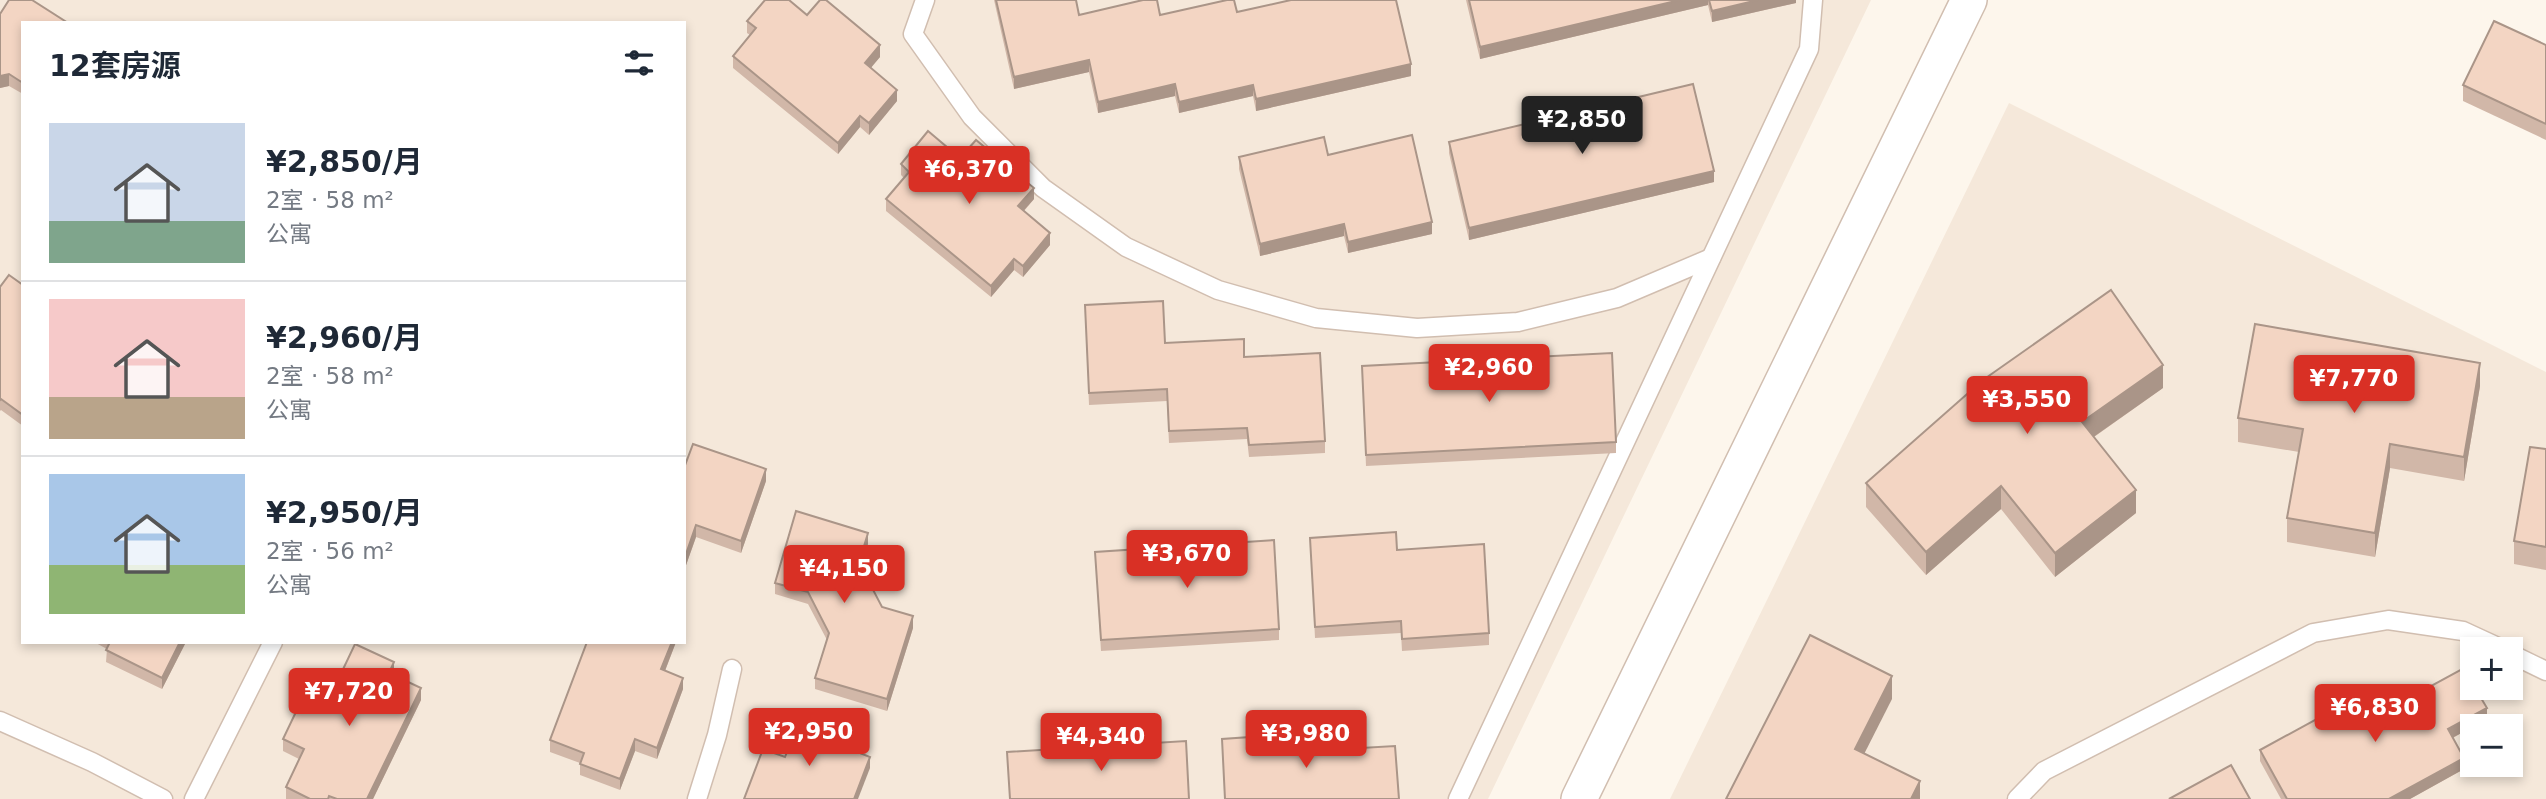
<!DOCTYPE html>
<html lang="zh">
<meta charset="utf-8">
<style>
body{margin:0;font-family:"DejaVu Sans","Noto Sans SC",sans-serif;background:#f2f2f3;color:#1f2937;height:100vh;display:flex;flex-direction:column;font-size:26px;white-space:nowrap}
*{box-sizing:border-box;margin:0}
p{font-size:23px;color:#747a83}
.icon{flex:none;width:38px;height:38px;fill:none;stroke:currentColor;stroke-width:2;stroke-linecap:round;stroke-linejoin:round}
.map{position:relative;flex:1;overflow:hidden}
.side{position:absolute;left:21px;top:21px;width:665px;height:623px;display:flex;flex-direction:column;background:#fff;border-radius:0px;box-shadow:0 4px 10px #0003}
.side>*{flex:none}
.buttons{position:absolute;left:2460px;top:637px;display:grid;gap:14px}
.buttons a{display:grid;place-items:center;width:63px;height:63px;border-radius:0px;background:#fff;box-shadow:0 4px 10px #0003;font-size:35px}
.price{position:absolute;translate:-50% -60px;padding:0 16px;border-radius:7px;background:#d93025;color:#fff;font-size:23px;line-height:46px;filter:drop-shadow(0 2px 4px #0008)}
.price::after{content:'';position:absolute;left:50%;top:42px;width:21px;height:16px;margin-left:-10px;background:inherit;clip-path:polygon(0 0,100% 0,50% 100%)}
.price.selected{background:#222;color:#fff}
ul{padding:0;list-style:none}
li{display:flex;align-items:center;gap:21px;height:175px;padding:0 28px}
li+li{border-top:2px solid #e0e1e3}
li span{display:grid;place-items:center;flex:none;width:196px;height:140px;border-radius:0px;color:#555}
li>.icon{margin-inline-start:auto}
span .icon{width:84px;height:84px;fill:#fffc;stroke-width:1}
li b{font-size:30px}
h2{display:flex;justify-content:space-between;align-items:center;height:84px;padding:0 28px;font-size:30px}
.map>svg:first-child{display:block}
.residential{fill:#f5e8da;fill-rule:evenodd}
.lines{fill:none;stroke-linecap:round;stroke-linejoin:round}
.lane-casing{stroke:#d1beb0;stroke-width:21}
.street-casing{stroke:#d1beb0;stroke-width:38}
.lane{stroke:#fff;stroke-width:18}
.street{stroke:#fff;stroke-width:35}
.wall{fill:#d1b7a8}
.shaded-wall{fill:#aa9588}
.building{fill:#f3d5c3;stroke:#aa9588;stroke-width:2}
</style>
<div class="map">
<svg width="2546" height="799" viewBox="0 0 2546 799">
<rect width="100%" height="100%" fill="#fdf6ec"/>
<g class="residential">
<path d="M0 0H1871L1488 799H0ZM23 23H684V642H23Z"/>
<path d="M2009 103 2546 372V799H1670ZM2473 649H2511V688H2473ZM2473 726H2511V765H2473Z"/>
</g>
<g class="lines">
<defs>
<g id="lane">
<polyline points="925,0 913,34 972,117 1043,188 1126,247 1218,290 1316,318 1417,328 1518,322 1617,298 1711,258"/>
<polyline points="2511,654 2546,671"/>
<polyline points="0,721 92,762 163,799"/>
<polyline points="194,799 273,642"/>
<polyline points="697,799 717,735 732,669"/>
<polyline points="1458,799 1809,49 1813,0"/>
<polyline points="2017,799 2044,771 2313,633 2388,620 2463,631 2502,649"/>
</g>
<polyline id="street" points="1579,799 1969,0"/>
</defs>
<use href="#lane" class="lane-casing"/>
<use href="#street" class="street-casing"/>
<use href="#lane" class="lane"/>
<use href="#street" class="street"/>
</g>
<g class="wall">
<polygon points="994,0 1076,0 1079,15 1160,15 1237,12 1411,76 1256,111 1253,96 1179,113 1175,96 1098,113 1089,72 1014,89"/>
<polygon points="1466,0 1796,0 1796,3 1712,22 1708,5 1480,59"/>
<polygon points="0,14 23,23 23,94 9,86 0,88"/>
<polygon points="807,15 880,57 870,68 897,101 869,135 860,127 838,154 733,68 733,56 750,35 747,33 747,21"/>
<polygon points="2546,45 2546,140 2463,101 2463,85"/>
<polygon points="1449,142 1714,182 1469,240 1449,153"/>
<polygon points="1328,155 1432,234 1348,253 1344,236 1260,256 1239,169 1239,157"/>
<polygon points="960,158 1034,199 1024,211 1050,245 1023,277 1014,270 991,297 886,211 886,199 904,178 901,175 901,164"/>
<polygon points="23,285 23,426 1,410 0,411 0,287"/>
<polygon points="1085,305 1165,343 1244,357 1325,441 1325,453 1249,457 1247,439 1169,443 1167,401 1089,405"/>
<polygon points="1362,366 1616,442 1616,453 1366,466"/>
<polygon points="2480,386 2464,481 2390,468 2375,557 2287,542 2287,518 2299,452 2238,442 2238,418"/>
<polygon points="2163,388 2094,437 2136,513 2055,577 2001,509 1926,575 1866,507 1866,483"/>
<polygon points="2546,449 2546,570 2514,564 2514,541"/>
<polygon points="684,468 766,481 741,553 696,537 685,568 684,568"/>
<polygon points="1310,538 1397,550 1489,633 1489,645 1402,651 1401,633 1315,638"/>
<polygon points="868,544 861,567 882,607 913,628 887,711 815,689 815,678 827,640 808,604 775,594 775,583"/>
<polygon points="1095,552 1279,629 1279,640 1101,651"/>
<polygon points="94,642 186,642 162,689 106,662 107,649"/>
<polygon points="676,642 665,671 683,689 657,759 635,751 620,790 580,775 580,763 550,752 550,740"/>
<polygon points="394,674 393,675 421,700 373,799 286,799 286,787 299,759 283,751 283,739 337,682"/>
<polygon points="2389,709 2487,720 2473,726 2453,738 2464,769 2410,799 2281,799 2260,761 2260,750"/>
</g>
<g class="shaded-wall">
<polygon points="1680,0 1708,0 1708,5 1480,59 1480,47"/>
<polygon points="1758,0 1796,0 1796,3 1712,22 1712,11"/>
<polygon points="880,45 880,57 865,75 865,63"/>
<polygon points="1089,60 1089,72 1014,89 1014,77"/>
<polygon points="1411,64 1411,76 1256,111 1256,99"/>
<polygon points="9,74 9,86 0,88 0,76"/>
<polygon points="1175,84 1175,96 1098,113 1098,102"/>
<polygon points="1253,85 1253,96 1179,113 1179,102"/>
<polygon points="897,90 897,101 869,135 869,123"/>
<polygon points="860,116 860,127 838,154 838,143"/>
<polygon points="1714,171 1714,182 1469,240 1469,228"/>
<polygon points="1034,188 1034,199 1018,217 1018,206"/>
<polygon points="1432,222 1432,234 1348,253 1348,242"/>
<polygon points="1344,224 1344,236 1260,256 1260,244"/>
<polygon points="1050,233 1050,245 1023,277 1023,266"/>
<polygon points="1014,259 1014,270 991,297 991,286"/>
<polygon points="2480,363 2480,386 2464,481 2464,457"/>
<polygon points="2163,365 2163,388 2082,445 2082,422"/>
<polygon points="2390,444 2390,468 2375,557 2375,533"/>
<polygon points="766,469 766,481 741,553 741,541"/>
<polygon points="2001,486 2001,509 1926,575 1926,552"/>
<polygon points="2136,490 2136,513 2055,577 2055,553"/>
<polygon points="696,525 696,537 685,568 685,557"/>
<polygon points="868,533 868,544 859,574 859,563"/>
<polygon points="913,616 913,628 887,711 887,699"/>
<polygon points="180,642 186,642 162,689 162,678"/>
<polygon points="672,642 676,642 661,681 661,669"/>
<polygon points="394,662 394,674 389,684 389,673"/>
<polygon points="1892,676 1892,699 1855,772 1855,749"/>
<polygon points="683,678 683,689 657,759 657,748"/>
<polygon points="421,688 421,700 373,799 367,799"/>
<polygon points="2487,708 2487,720 2473,726 2473,727 2448,740 2448,729"/>
<polygon points="841,734 841,745 837,744"/>
<polygon points="635,739 635,751 620,790 620,779"/>
<polygon points="870,757 870,768 858,799 854,799"/>
<polygon points="2464,758 2464,769 2410,799 2389,799"/>
<polygon points="1920,781 1920,799 1911,799"/>
</g>
<g class="building">
<polygon points="9,0 32,0 68,23 23,23 23,83 9,74 0,76 0,14"/>
<polygon points="765,0 789,0 807,15 820,0 826,0 880,45 865,63 897,90 869,123 860,116 838,143 733,56 756,28 747,21"/>
<polygon points="996,0 1076,0 1079,15 1143,0 1157,0 1160,15 1227,0 1234,0 1237,12 1291,0 1396,0 1411,64 1256,99 1253,85 1179,102 1175,84 1098,102 1089,60 1014,77"/>
<polygon points="1469,0 1680,0 1480,47"/>
<polygon points="1709,0 1758,0 1712,11"/>
<polygon points="2494,21 2546,45 2546,124 2463,85"/>
<polygon points="1693,84 1714,171 1469,228 1449,142"/>
<polygon points="928,131 960,158 976,140 1034,188 1018,206 1050,233 1023,266 1014,259 991,286 886,199 909,172 901,164"/>
<polygon points="1412,135 1432,222 1348,242 1344,224 1260,244 1239,157 1324,137 1328,155"/>
<polygon points="9,275 23,285 23,415 1,399 0,400 0,287"/>
<polygon points="2111,290 2163,365 2082,422 2136,490 2055,553 2001,486 1926,552 1866,483 1983,380"/>
<polygon points="1163,301 1165,343 1244,339 1244,357 1320,353 1325,441 1249,445 1247,428 1169,431 1167,389 1089,393 1085,305"/>
<polygon points="2255,324 2480,363 2464,457 2390,444 2375,533 2287,518 2303,429 2238,418"/>
<polygon points="1612,353 1616,442 1366,455 1362,366"/>
<polygon points="693,444 766,469 741,541 696,525 685,557 684,468"/>
<polygon points="2530,447 2546,449 2546,547 2514,541"/>
<polygon points="796,511 868,533 859,563 882,607 913,616 887,699 815,678 829,633 808,592 775,583"/>
<polygon points="1396,532 1397,550 1484,544 1489,633 1402,639 1401,621 1315,627 1310,538"/>
<polygon points="1274,540 1279,629 1101,640 1095,552"/>
<polygon points="1810,635 1892,676 1855,749 1920,781 1911,799 1726,799"/>
<polygon points="110,642 180,642 162,678 106,650"/>
<polygon points="587,642 672,642 661,669 683,678 657,748 635,739 620,779 580,764 584,753 550,740"/>
<polygon points="355,644 394,662 389,673 421,688 367,799 337,799 329,796 328,799 310,799 286,787 304,749 283,739 315,672 337,682"/>
<polygon points="2464,668 2473,683 2473,688 2475,688 2487,708 2448,729 2464,758 2389,799 2287,799 2260,750 2377,686 2389,709"/>
<polygon points="800,718 841,734 837,744 870,757 854,799 744,799 763,749 785,757"/>
<polygon points="1307,733 1309,751 1395,746 1399,799 1225,799 1222,739"/>
<polygon points="1186,741 1189,799 1010,799 1007,752"/>
<polygon points="2231,765 2250,799 2169,799"/>
</g>
</svg>
<div class="buttons">
<a>+</a>
<a>−</a>
</div>
<b class="price selected" style="left:1582px;top:156px">¥2,850</b>
<b class="price" style="left:969px;top:206px">¥6,370</b>
<b class="price" style="left:1489px;top:404px">¥2,960</b>
<b class="price" style="left:2354px;top:415px">¥7,770</b>
<b class="price" style="left:2027px;top:436px">¥3,550</b>
<b class="price" style="left:1187px;top:590px">¥3,670</b>
<b class="price" style="left:844px;top:605px">¥4,150</b>
<b class="price" style="left:349px;top:728px">¥7,720</b>
<b class="price" style="left:2375px;top:744px">¥6,830</b>
<b class="price" style="left:809px;top:768px">¥2,950</b>
<b class="price" style="left:1306px;top:770px">¥3,980</b>
<b class="price" style="left:1101px;top:773px">¥4,340</b>
<section class="side">
<h2>12套房源<svg class="icon" aria-label="filters" viewBox="0 0 24 24"><path d="M4 7h16M4 17h16"/><circle cx="9" cy="7" r="2"/><circle cx="15" cy="17" r="2"/></svg></h2>
<ul>
<li><span style="background:linear-gradient(#c9d6e8 70%,#7fa58c 0)"><svg class="icon" aria-label="home" viewBox="0 0 24 24"><path d="M3 11l9-7 9 7M6 9v11h12V9"/></svg></span><div><b>¥2,850/月</b><p>2室 · 58 m²</p><p>公寓</p></div></li>
<li><span style="background:linear-gradient(#f6c9c9 70%,#b9a48a 0)"><svg class="icon" aria-label="home" viewBox="0 0 24 24"><path d="M3 11l9-7 9 7M6 9v11h12V9"/></svg></span><div><b>¥2,960/月</b><p>2室 · 58 m²</p><p>公寓</p></div></li>
<li><span style="background:linear-gradient(#a9c7e8 65%,#8fb573 0)"><svg class="icon" aria-label="home" viewBox="0 0 24 24"><path d="M3 11l9-7 9 7M6 9v11h12V9"/></svg></span><div><b>¥2,950/月</b><p>2室 · 56 m²</p><p>公寓</p></div></li>
</ul>
</section>
</div>
